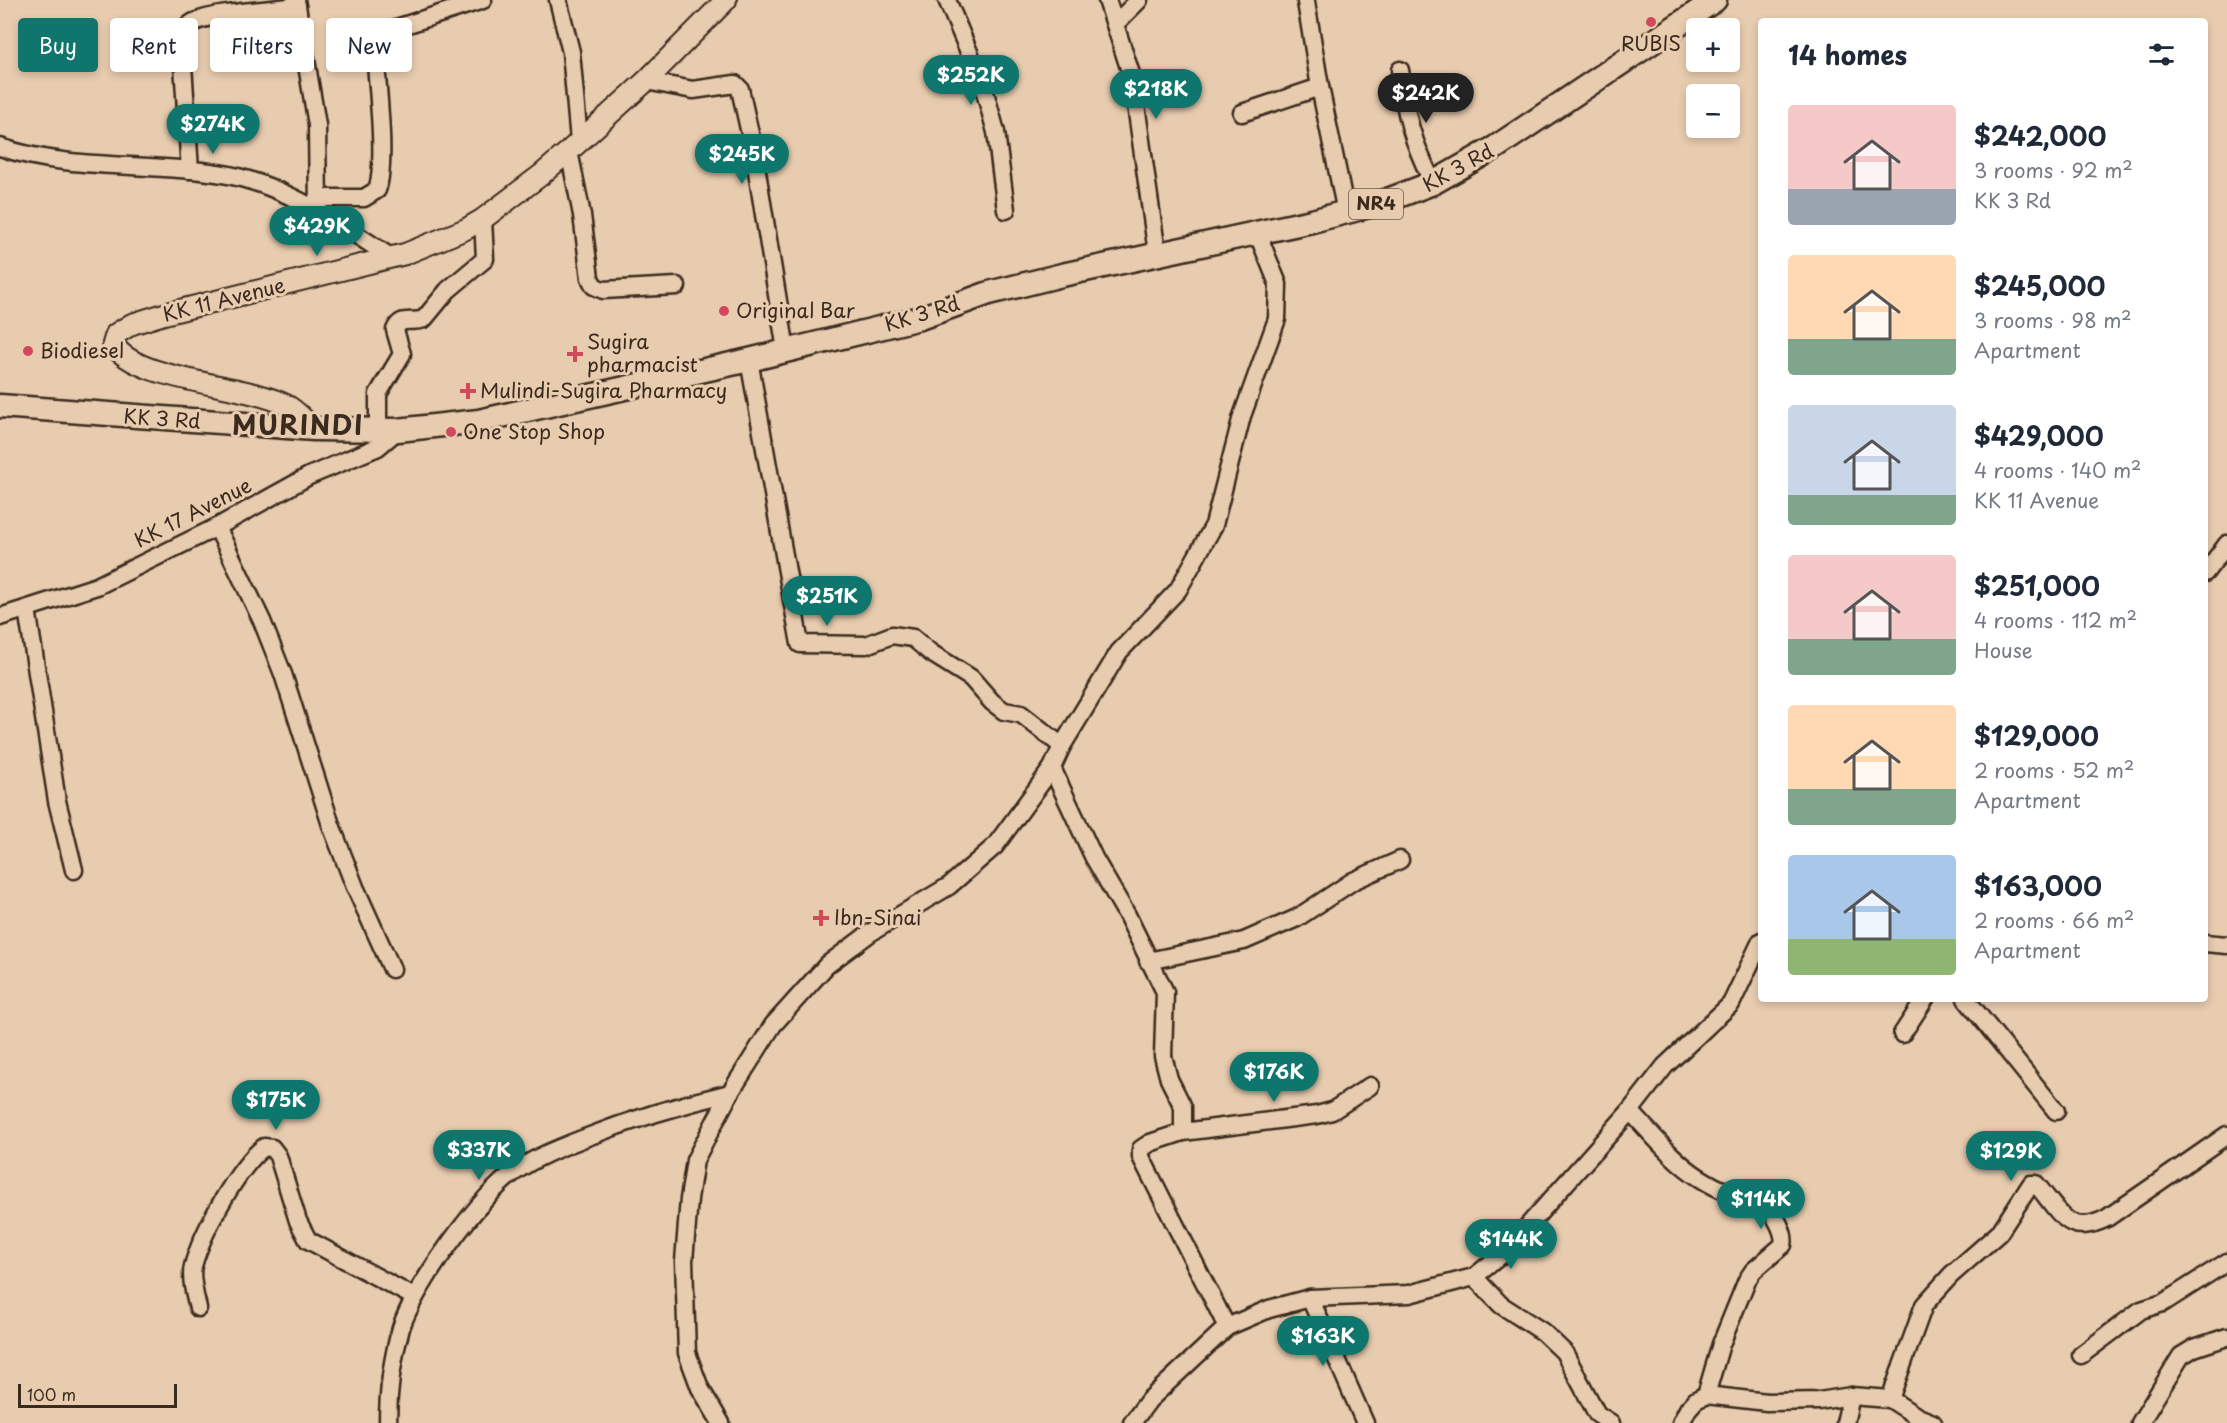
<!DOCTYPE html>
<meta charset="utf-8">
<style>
body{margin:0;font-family:"Playpen Sans",sans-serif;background:#f6f6f7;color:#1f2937;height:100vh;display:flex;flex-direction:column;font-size:22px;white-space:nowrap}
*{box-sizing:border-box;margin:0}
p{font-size:20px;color:#747a83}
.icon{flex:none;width:33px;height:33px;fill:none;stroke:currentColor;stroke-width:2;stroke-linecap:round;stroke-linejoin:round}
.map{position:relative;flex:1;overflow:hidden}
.details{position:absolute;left:1758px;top:18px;width:450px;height:984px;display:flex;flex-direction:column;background:#fff;border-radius:6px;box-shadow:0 3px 9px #0003}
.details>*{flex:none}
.hud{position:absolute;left:18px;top:18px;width:570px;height:54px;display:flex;gap:12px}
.buttons{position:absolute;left:1686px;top:18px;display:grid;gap:12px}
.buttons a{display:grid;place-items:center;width:54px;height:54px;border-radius:6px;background:#fff;box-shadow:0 3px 9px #0003;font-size:30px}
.scale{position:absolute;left:18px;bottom:15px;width:159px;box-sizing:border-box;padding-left:6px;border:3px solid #3b2a1e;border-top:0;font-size:16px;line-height:21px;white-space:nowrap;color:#3b2a1e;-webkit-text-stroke:4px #e8ccaf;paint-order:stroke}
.price{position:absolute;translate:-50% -51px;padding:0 14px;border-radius:21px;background:#0f766e;color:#fff;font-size:20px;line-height:39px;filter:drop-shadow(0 2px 3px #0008)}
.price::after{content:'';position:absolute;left:50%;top:36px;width:18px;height:14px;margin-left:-9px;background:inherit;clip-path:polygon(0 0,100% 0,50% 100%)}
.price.active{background:#222;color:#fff}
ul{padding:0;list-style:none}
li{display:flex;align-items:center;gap:18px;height:150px;padding:0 30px}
li span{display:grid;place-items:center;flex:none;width:168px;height:120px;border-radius:6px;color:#555}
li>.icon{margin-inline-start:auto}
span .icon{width:72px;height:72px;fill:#fffc;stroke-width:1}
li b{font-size:26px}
h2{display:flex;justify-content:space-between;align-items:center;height:72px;padding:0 30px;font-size:26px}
.tag{padding:0 21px;border-radius:6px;background:#fff;box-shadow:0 3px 9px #0003;font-size:21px;line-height:54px}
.tag.active{background:#0f766e;color:#fff}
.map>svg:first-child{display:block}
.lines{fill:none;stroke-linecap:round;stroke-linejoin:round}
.minor-casing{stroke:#3b2a1e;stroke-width:21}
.major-casing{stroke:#3b2a1e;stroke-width:24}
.highway-casing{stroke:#3b2a1e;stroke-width:27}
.minor{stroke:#e8ccaf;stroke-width:16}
.major{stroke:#e8ccaf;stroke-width:20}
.highway{stroke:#e8ccaf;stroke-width:22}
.poi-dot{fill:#d1495b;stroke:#e8ccaf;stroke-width:2}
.labels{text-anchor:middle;stroke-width:6;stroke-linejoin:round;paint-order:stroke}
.shield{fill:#e8ccaf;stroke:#6f5b4a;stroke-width:1.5}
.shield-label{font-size:18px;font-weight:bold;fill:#3b2a1e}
.poi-label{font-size:20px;fill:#3b2a1e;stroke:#e8ccaf;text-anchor:start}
.street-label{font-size:20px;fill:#3b2a1e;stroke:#e8ccaf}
.district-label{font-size:26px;font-weight:bold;letter-spacing:1.5px;fill:#3b2a1e;stroke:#e8ccaf}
</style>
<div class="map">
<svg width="2227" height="1423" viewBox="0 0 2227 1423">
<rect width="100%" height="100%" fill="#e8ccaf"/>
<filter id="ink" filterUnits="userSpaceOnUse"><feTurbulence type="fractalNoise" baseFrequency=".0167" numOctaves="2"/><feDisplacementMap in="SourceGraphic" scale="12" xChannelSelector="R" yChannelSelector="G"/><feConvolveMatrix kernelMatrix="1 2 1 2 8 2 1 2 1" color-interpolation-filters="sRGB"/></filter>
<g filter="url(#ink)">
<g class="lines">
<defs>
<g id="minor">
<polyline points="296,0 317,125 318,210"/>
<polyline points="558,0 571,52 579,141"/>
<polyline points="947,0 983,85 996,132 1006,210"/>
<polyline points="1107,0 1132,77 1157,253"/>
<polyline points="1306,2 1320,87"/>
<polyline points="1115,24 1139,0"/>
<path d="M1400 70C1405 115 1413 143 1433 183"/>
<polyline points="646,81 693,90 735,84 740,89 753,147 786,350"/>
<polyline points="1242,113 1320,87 1346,212"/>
<path d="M0 147C69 171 146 162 217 173 282 182 338 223 392 258"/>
<polyline points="569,151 582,215 590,278 594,286 603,290 677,286"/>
<path d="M190 170 181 35C185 29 188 25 194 22 217 12 271 10 297 6"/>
<path d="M317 198H364L377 190C387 162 377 84 375 51L376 39 393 29 483 0"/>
<polyline points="749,360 800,644 866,645 892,635 913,638 931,653 971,678 992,702 1004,711 1021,714 1062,746"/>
<path d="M378 429V394L402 354 395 330C401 315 411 324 424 319L448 290 485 259 483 219"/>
<polyline points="217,527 262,621 283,674 331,825 355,887 392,969"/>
<polyline points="2205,573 2227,544"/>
<polyline points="27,609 57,801 74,870"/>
<polyline points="0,617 97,586 217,527 309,476 378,447 398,430"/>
<polyline points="1052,768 1094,858 1127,915 1165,992 1163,1056 1169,1079 1183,1107 1183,1132 1150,1143 1141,1149 1141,1157 1227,1327"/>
<polyline points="2205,943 2227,945"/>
<polyline points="1148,961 1244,941 1297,918 1353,881 1400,860"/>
<polyline points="1966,999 2056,1111"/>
<polyline points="1902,1034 1925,999"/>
<path d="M1630 1111C1652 1134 1673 1161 1700 1178 1708 1183 1717 1188 1725 1191 1738 1196 1753 1196 1764 1205 1774 1212 1786 1233 1783 1245L1753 1271 1747 1280 1721 1344 1706 1395"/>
<polyline points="1183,1132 1317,1115 1332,1111 1370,1086"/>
<polyline points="1474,1277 1501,1305 1543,1332 1564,1352 1597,1414 1611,1423"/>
<polyline points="1310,1298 1365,1423"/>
<path d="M198 1308C195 1296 190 1278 193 1266 202 1233 237 1168 264 1147L272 1148 278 1156 298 1221 308 1240 414 1297"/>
<polyline points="2081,1355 2141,1310 2163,1303 2227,1262"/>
<path d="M1890 1399 1924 1305 1951 1275 1999 1233 2031 1184H2036C2060 1212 2068 1238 2107 1218L2227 1135"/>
<path d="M388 1423C388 1391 392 1359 401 1328 414 1287 480 1195 516 1171 536 1157 559 1148 582 1139 630 1120 679 1105 730 1093"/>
<polyline points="721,1423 700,1388 687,1353 684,1261 689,1199 695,1160 730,1093 773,1025 827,965 870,933 949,886 995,846 1052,768 1062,746 1119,652 1178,590 1214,525 1242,416 1277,319 1278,284 1257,232"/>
<polyline points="1132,1423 1149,1400 1227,1327 1269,1309 1310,1298 1409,1294 1474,1277 1500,1256 1525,1229 1630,1111 1665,1066 1731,1004 1761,941"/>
<polyline points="1681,1423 1688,1409 1696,1400 1706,1395 1767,1402 1819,1401 1851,1396 1890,1399 1918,1417 1933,1423"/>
<polyline points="1845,1423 1851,1396"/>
<polyline points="2140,1423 2181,1356 2194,1348 2227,1337"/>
</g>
<path id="major" d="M314 429C305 421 296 410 286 405 243 383 137 382 113 344L116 334 132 324 164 314 405 254 466 229 483 219 541 175 569 151 646 81 726 0"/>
<polyline id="highway" points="0,406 314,429 398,430 479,421 749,360 920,318 989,293 1062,275 1312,221 1377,204 1433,183 1496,147 1715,0"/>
</defs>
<use href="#minor" class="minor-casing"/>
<use href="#major" class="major-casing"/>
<use href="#highway" class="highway-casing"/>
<use href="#minor" class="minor"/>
<use href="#major" class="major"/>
<use href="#highway" class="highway"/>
</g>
</g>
<g class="poi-dot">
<circle cx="1651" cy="22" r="6"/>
<circle cx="724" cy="311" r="6"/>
<circle cx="28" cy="351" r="6"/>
<path d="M572 345h6v6h6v6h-6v6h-6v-6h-6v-6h6z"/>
<path d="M465 382h6v6h6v6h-6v6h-6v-6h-6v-6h6z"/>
<circle cx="451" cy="432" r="6"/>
<path d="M818 909h6v6h6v6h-6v6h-6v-6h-6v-6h6z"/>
</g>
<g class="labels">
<rect class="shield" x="1349" y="189" width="54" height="30" rx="4.5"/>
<g class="shield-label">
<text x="1376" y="210">NR4</text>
</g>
<g class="poi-label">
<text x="1651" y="51" text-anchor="middle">RUBIS</text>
<text x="736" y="318">Original Bar</text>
<text x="587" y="349">Sugira<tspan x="587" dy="23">pharmacist</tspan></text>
<text x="40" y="358">Biodiesel</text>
<text x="480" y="398">Mulindi-Sugira Pharmacy</text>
<text x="463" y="439">One Stop Shop</text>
<text x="834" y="925">Ibn-Sinai</text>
</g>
<g class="street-label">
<text transform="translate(1458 168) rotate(-29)" y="7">KK 3 Rd</text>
<text transform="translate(224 300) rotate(-14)" y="7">KK 11 Avenue</text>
<text transform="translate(922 314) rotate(-17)" y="7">KK 3 Rd</text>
<text transform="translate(162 419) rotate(4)" y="7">KK 3 Rd</text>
<text transform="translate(193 513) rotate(-27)" y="7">KK 17 Avenue</text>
</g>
<g class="district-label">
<text x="298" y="435">MURINDI</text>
</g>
</g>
</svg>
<div class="buttons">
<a>+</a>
<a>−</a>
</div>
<div class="scale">100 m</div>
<b class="price" style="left:971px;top:106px">$252K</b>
<b class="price" style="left:1156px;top:120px">$218K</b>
<b class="price active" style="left:1426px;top:124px">$242K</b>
<b class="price" style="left:213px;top:155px">$274K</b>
<b class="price" style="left:742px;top:185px">$245K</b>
<b class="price" style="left:317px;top:257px">$429K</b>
<b class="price" style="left:827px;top:627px">$251K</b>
<b class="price" style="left:1274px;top:1103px">$176K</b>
<b class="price" style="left:276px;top:1131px">$175K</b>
<b class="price" style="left:479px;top:1181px">$337K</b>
<b class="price" style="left:2011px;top:1182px">$129K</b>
<b class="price" style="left:1761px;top:1230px">$114K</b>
<b class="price" style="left:1511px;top:1270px">$144K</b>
<b class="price" style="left:1323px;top:1367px">$163K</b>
<div class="hud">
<a class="tag active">Buy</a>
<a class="tag">Rent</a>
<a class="tag">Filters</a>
<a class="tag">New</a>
</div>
<section class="details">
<h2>14 homes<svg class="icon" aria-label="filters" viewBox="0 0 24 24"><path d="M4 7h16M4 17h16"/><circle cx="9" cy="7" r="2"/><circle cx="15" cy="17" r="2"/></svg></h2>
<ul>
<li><span style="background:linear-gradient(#f6c9c9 70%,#9aa5b1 0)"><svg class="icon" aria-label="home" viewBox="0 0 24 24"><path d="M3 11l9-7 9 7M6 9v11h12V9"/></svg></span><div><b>$242,000</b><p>3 rooms · 92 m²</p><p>KK 3 Rd</p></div></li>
<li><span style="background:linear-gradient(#ffd9b3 70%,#7fa58c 0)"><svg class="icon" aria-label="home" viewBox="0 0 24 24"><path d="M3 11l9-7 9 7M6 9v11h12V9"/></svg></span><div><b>$245,000</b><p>3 rooms · 98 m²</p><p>Apartment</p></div></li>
<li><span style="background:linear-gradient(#c9d6e8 75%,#7fa58c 0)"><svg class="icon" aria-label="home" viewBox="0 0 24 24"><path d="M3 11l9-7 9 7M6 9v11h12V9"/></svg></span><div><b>$429,000</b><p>4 rooms · 140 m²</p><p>KK 11 Avenue</p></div></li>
<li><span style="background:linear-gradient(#f6c9c9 70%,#7fa58c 0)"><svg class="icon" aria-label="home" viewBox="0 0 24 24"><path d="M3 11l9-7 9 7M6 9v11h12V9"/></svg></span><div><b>$251,000</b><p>4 rooms · 112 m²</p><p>House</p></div></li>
<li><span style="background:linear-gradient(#ffd9b3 70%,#7fa58c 0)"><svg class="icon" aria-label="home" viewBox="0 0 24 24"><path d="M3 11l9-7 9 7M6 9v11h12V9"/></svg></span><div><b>$129,000</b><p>2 rooms · 52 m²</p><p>Apartment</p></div></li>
<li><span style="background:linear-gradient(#a9c7e8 70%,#8fb573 0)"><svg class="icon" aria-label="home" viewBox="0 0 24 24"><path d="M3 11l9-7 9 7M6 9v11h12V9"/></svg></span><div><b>$163,000</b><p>2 rooms · 66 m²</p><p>Apartment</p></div></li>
</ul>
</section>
</div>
